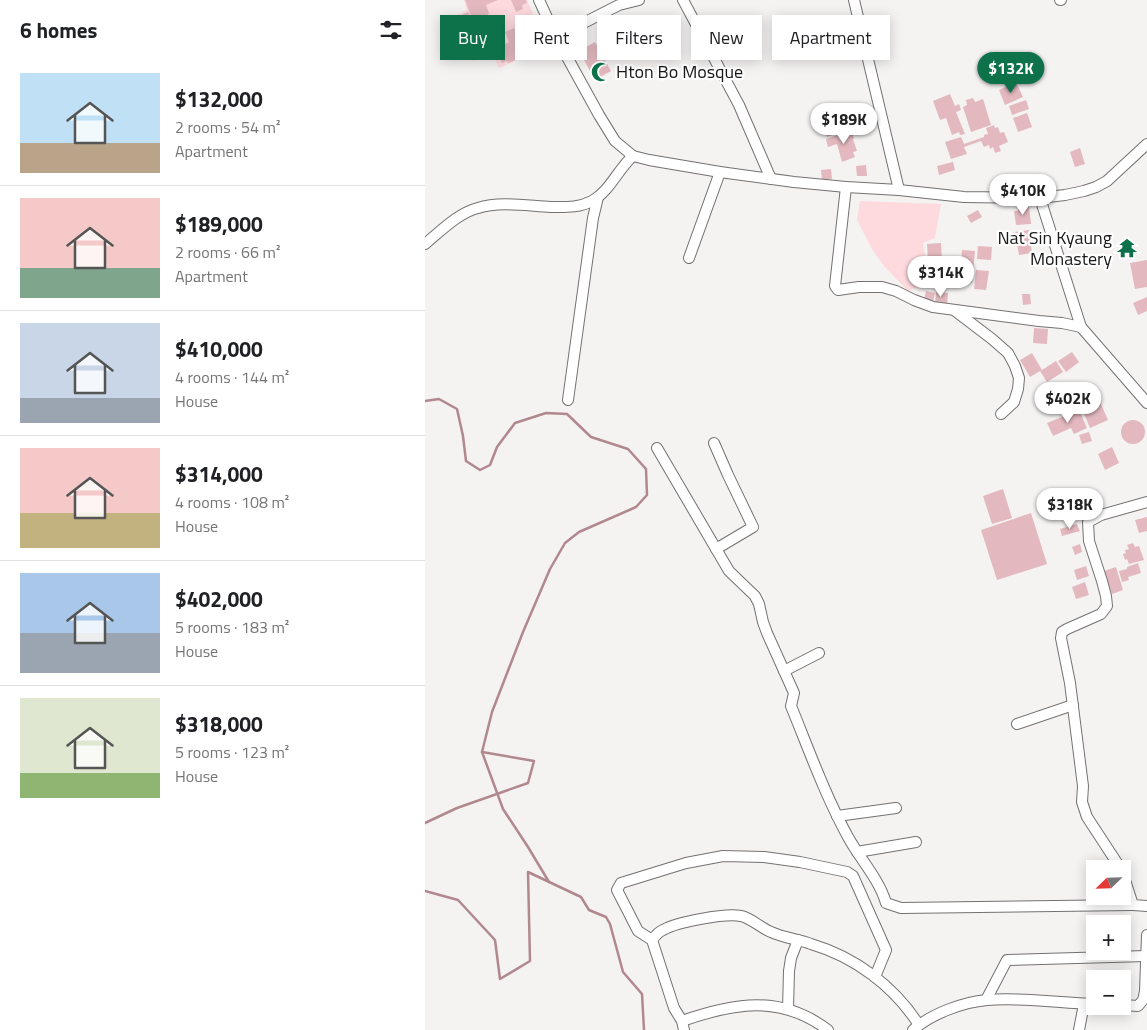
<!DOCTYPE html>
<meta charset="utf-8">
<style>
body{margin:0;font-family:"Titillium Web",sans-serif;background:#f6f6f6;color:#202124;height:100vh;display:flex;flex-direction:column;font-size:19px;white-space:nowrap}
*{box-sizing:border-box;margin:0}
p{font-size:16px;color:#757577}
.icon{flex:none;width:28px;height:28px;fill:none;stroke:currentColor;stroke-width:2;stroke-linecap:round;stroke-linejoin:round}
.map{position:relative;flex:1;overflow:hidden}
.details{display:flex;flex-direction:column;background:#fff;width:425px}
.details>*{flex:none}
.hud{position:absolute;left:15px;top:15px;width:475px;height:45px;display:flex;gap:10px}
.needle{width:32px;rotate:247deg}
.controls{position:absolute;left:661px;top:860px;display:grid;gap:10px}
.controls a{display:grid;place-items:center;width:45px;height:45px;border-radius:0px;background:#fff;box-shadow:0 2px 12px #0003;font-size:25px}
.price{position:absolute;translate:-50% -42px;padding:0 11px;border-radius:18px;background:#fff;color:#222;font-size:16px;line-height:32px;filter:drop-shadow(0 1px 2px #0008)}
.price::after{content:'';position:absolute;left:50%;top:30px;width:15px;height:11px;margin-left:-8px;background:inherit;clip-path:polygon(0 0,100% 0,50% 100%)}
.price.current{background:#0d7249;color:#fff}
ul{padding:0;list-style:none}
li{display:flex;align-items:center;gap:15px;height:125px;padding:0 20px}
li+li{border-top:1px solid #e0e0e0}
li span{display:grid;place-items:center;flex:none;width:140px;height:100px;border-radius:0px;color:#555}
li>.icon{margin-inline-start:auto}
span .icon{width:60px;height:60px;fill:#fffc;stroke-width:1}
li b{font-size:21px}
h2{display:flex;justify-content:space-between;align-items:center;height:60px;padding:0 20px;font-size:21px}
.pill{padding:0 18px;border-radius:0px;background:#fff;box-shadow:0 2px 12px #0003;font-size:18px;line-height:45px}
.pill.current{background:#0d7249;color:#fff}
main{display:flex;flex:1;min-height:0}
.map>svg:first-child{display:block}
.green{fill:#fedade}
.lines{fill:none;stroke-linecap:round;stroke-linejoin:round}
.stream{stroke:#b0888e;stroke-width:2.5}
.building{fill:#e3b9bf}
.minor-casing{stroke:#747171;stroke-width:12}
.minor{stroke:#fff;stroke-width:10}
.labels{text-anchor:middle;stroke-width:4.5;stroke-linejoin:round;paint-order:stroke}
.poi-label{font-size:18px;fill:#1a1919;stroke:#fff;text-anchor:start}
</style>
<main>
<section class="details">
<h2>6 homes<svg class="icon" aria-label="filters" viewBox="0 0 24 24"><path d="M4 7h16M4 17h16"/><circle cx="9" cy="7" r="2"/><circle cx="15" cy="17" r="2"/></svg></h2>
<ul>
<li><span style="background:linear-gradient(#bfe0f5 70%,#b9a48a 0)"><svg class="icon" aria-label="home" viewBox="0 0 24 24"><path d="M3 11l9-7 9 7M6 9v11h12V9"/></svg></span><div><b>$132,000</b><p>2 rooms · 54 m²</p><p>Apartment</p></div></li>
<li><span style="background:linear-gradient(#f6c9c9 70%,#7fa58c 0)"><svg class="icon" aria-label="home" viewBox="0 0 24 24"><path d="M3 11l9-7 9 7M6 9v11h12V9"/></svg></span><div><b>$189,000</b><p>2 rooms · 66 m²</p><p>Apartment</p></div></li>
<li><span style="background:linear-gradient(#c9d6e8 75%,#9aa5b1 0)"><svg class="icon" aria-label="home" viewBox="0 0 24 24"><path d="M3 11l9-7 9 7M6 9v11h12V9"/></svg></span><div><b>$410,000</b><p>4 rooms · 144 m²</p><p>House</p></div></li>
<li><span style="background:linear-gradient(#f6c9c9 65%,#c2b280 0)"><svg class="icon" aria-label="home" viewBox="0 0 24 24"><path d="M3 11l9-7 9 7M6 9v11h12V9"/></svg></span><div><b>$314,000</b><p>4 rooms · 108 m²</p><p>House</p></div></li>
<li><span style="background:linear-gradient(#a9c7e8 60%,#9aa5b1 0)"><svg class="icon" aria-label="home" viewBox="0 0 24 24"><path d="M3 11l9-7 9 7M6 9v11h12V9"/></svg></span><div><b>$402,000</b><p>5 rooms · 183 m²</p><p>House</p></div></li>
<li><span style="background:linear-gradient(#dfe7d0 75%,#8fb573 0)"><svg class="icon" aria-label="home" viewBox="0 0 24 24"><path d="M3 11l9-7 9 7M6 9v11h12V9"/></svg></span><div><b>$318,000</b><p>5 rooms · 123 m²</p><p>House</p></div></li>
</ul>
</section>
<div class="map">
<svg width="722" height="1030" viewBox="0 0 722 1030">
<rect width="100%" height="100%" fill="#f5f2f2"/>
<g class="green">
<polygon points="39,0 102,0 123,47 74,68 67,53 48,61 28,17 42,10"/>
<polygon points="435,201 516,204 510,238 498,243 502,268 496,269 496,286 483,291 459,266 447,249 432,220"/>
</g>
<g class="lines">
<g class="stream">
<polyline points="0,401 14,399 32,409 38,436 41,461 55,470 65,465 72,447 90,423 121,413 142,414 166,437 203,449 221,469 222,495 211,507 154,532 140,543 125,569 98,632 67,712 57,752 78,809 103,847 124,882"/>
<polyline points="0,823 32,808 103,783 109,761 57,752"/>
<polyline points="0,891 33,900 70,940 75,979 105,961 103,872 156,897 164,910 181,917 185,924 198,972 217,994 219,1030"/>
</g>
</g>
<g class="building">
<polygon points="40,0 73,0 61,5 64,13 63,14 65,20 57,24 55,19 37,28 32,17 43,12 45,16 46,16"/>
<polygon points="86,0 101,0 102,3 97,5 98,9 91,12"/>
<polygon points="108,17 121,45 107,51 95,23"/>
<polygon points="55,27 66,52 50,59 46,51 44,51 42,44 43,44 39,34"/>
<polygon points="89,28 93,37 99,35 107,53 83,63 78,51 82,61 77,63 71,49 84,42 80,32"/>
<polygon points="170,42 186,71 170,80 154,51"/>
<polygon points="591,82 598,97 580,105 574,90"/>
<polygon points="525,94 530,106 534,104 536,110 531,112 540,134 535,135 534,132 527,135 521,118 515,120 508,101"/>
<polygon points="548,98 550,102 558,99 566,125 546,132 538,107 542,105 541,100"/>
<polygon points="601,100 604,109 587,115 584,106"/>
<polygon points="602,113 607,127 593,132 588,118"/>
<polygon points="569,125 570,128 573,127 575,133 579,132 583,142 574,146 576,151 570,153 568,147 565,149 564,145 559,147 556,141 539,147 542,154 526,159 520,142 536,137 539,144 559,137 559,135 563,134 561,128"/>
<polygon points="408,126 410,134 402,137 399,129"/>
<polygon points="427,130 429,139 428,139 432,151 428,152 430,157 417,162 412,144 403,147 401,139"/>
<polygon points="655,148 660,164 650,167 645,152"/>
<polygon points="528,162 530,170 514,175 512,166"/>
<polygon points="441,165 442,176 432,176 431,166"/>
<polygon points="406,169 407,179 397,180 396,170"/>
<polygon points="604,206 606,224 591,225 589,211 593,211 593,207"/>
<polygon points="553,210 557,217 546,223 542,216"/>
<polygon points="604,230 607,253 594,255 590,232"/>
<polygon points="516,243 517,260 503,261 502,244"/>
<polygon points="553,246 567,247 566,260 552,259"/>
<polygon points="537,250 550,251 547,283 534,282"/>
<polygon points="722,260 722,287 710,289 705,263"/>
<polygon points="518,269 519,285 499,286 498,270"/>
<polygon points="551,270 564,271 561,290 549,289"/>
<polygon points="501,291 510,293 508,302 499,300"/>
<polygon points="511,292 523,293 522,305 510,304"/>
<polygon points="597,294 605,294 606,304 598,305"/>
<polygon points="722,297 722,311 713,315 708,303"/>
<polygon points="609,328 623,329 622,344 608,343"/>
<polygon points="647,352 654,362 641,372 633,361"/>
<polygon points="607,353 617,370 631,361 638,372 622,382 615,371 605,377 595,360"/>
<polygon points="675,402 683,420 665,428 657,409"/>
<polygon points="654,410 662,428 649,434 646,428 628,436 622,423"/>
<circle cx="708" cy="432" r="12"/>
<polygon points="664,432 667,441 657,444 654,435"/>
<polygon points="687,447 694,463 680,470 673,454"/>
<polygon points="578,489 587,518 567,524 558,496"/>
<polygon points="640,505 643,514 629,519 626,509"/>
<polygon points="606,513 622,564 572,580 556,530"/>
<polygon points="722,517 722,531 714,533 710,520"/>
<polygon points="652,524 655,531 637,536 635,529"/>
<polygon points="708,543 710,547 714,546 719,560 704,564 702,559 700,560 698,554 701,553 700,550 704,549 702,545"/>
<polygon points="655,544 657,552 650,555 647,547"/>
<polygon points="713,563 716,573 703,577 704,580 697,582 694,571 702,569 702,567"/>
<polygon points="661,566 664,576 652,580 649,570"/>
<polygon points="691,567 698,590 687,594 679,571"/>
<polygon points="660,582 664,595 651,599 647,587"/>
</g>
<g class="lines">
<defs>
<g id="minor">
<polyline points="114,0 131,37 174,115 190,141 208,156"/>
<polyline points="258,0 314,105 346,179"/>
<polyline points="429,0 474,190"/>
<polyline points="635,0 636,0"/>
<polyline points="131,37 194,5 214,0"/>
<polyline points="421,187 410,286 413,290 434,287 457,287 471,291 489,300 508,307 614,321 637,323 656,327"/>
<polyline points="615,198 656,327 722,403"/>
<path d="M0 244C16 231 33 213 53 208 75 201 103 206 126 207 140 207 154 208 167 201 185 191 193 169 208 156L224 160 295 172 369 182 421 187 474 190 539 197 615 198 640 195 659 191 671 187 682 181 722 144"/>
<polyline points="264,258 295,172"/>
<polyline points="529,310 567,339 583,353 590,366 594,378 593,389 589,402 576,414"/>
<polyline points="143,400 168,218 173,197"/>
<polyline points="289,443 303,475 328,527 291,549"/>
<path d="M232 448 304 571 330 596 334 604 338 622 342 633 369 693 366 706C384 750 400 795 423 837 435 859 454 879 461 903L476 908 708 905"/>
<polyline points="359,671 394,653"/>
<polyline points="592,724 648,705"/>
<polyline points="412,816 471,808"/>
<polyline points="432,852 491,842"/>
<polyline points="696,869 662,817 657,802 658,786 645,683 636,638 637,632 642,629 676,614 682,606 681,596 677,581 664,541 663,522 676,515 722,502"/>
<polyline points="698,874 708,905 722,906"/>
<path d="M227 940C230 936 233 932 238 930 252 922 300 913 316 916 326 918 336 928 346 932 359 938 373 939 386 944 430 957 469 986 494 1025"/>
<polyline points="561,1000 582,960 721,956"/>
<polyline points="698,1005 713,1006 718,1000 720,991 722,935"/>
<polyline points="363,1009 364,971 366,958 373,940"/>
<path d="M257 1021C309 1003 355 994 403 1030"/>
<polyline points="259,1030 257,1021 249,1008 227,940 213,931 192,890 196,883 261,863 298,856 339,857 375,862 422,872 428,876 461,950 450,977"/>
<path d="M488 1030C506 1014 538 1002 562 1000 597 997 635 1003 670 1004"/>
<polyline points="654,1030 659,1004"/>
</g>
</defs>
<use href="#minor" class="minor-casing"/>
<use href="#minor" class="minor"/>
</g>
<defs>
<symbol id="mosque-bare" viewBox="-9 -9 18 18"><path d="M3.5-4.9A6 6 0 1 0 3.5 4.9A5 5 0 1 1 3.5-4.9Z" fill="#0d7249" stroke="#fff" stroke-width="2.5" paint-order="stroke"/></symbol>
<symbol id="temple-bare" viewBox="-9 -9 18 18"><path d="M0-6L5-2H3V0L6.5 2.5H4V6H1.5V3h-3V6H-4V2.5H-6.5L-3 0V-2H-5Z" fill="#0d7249" stroke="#fff" stroke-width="2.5" paint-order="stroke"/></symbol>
</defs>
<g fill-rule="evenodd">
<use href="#mosque-bare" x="162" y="58" width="28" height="28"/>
<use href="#temple-bare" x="688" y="234" width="28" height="28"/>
</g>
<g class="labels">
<g class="poi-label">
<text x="191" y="78">Hton Bo Mosque</text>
<text x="687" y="244" text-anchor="end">Nat Sin Kyaung<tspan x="687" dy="21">Monastery</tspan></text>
</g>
</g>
</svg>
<div class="controls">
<a><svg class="needle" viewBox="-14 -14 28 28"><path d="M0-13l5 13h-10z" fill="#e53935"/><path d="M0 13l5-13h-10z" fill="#757577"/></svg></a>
<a>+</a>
<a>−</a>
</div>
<b class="price current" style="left:586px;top:94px">$132K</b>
<b class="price" style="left:419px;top:145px">$189K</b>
<b class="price" style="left:598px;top:216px">$410K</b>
<b class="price" style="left:516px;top:298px">$314K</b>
<b class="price" style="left:643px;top:424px">$402K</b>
<b class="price" style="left:645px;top:530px">$318K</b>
<div class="hud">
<a class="pill current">Buy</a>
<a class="pill">Rent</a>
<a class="pill">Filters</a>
<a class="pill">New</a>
<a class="pill">Apartment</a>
</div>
</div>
</main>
